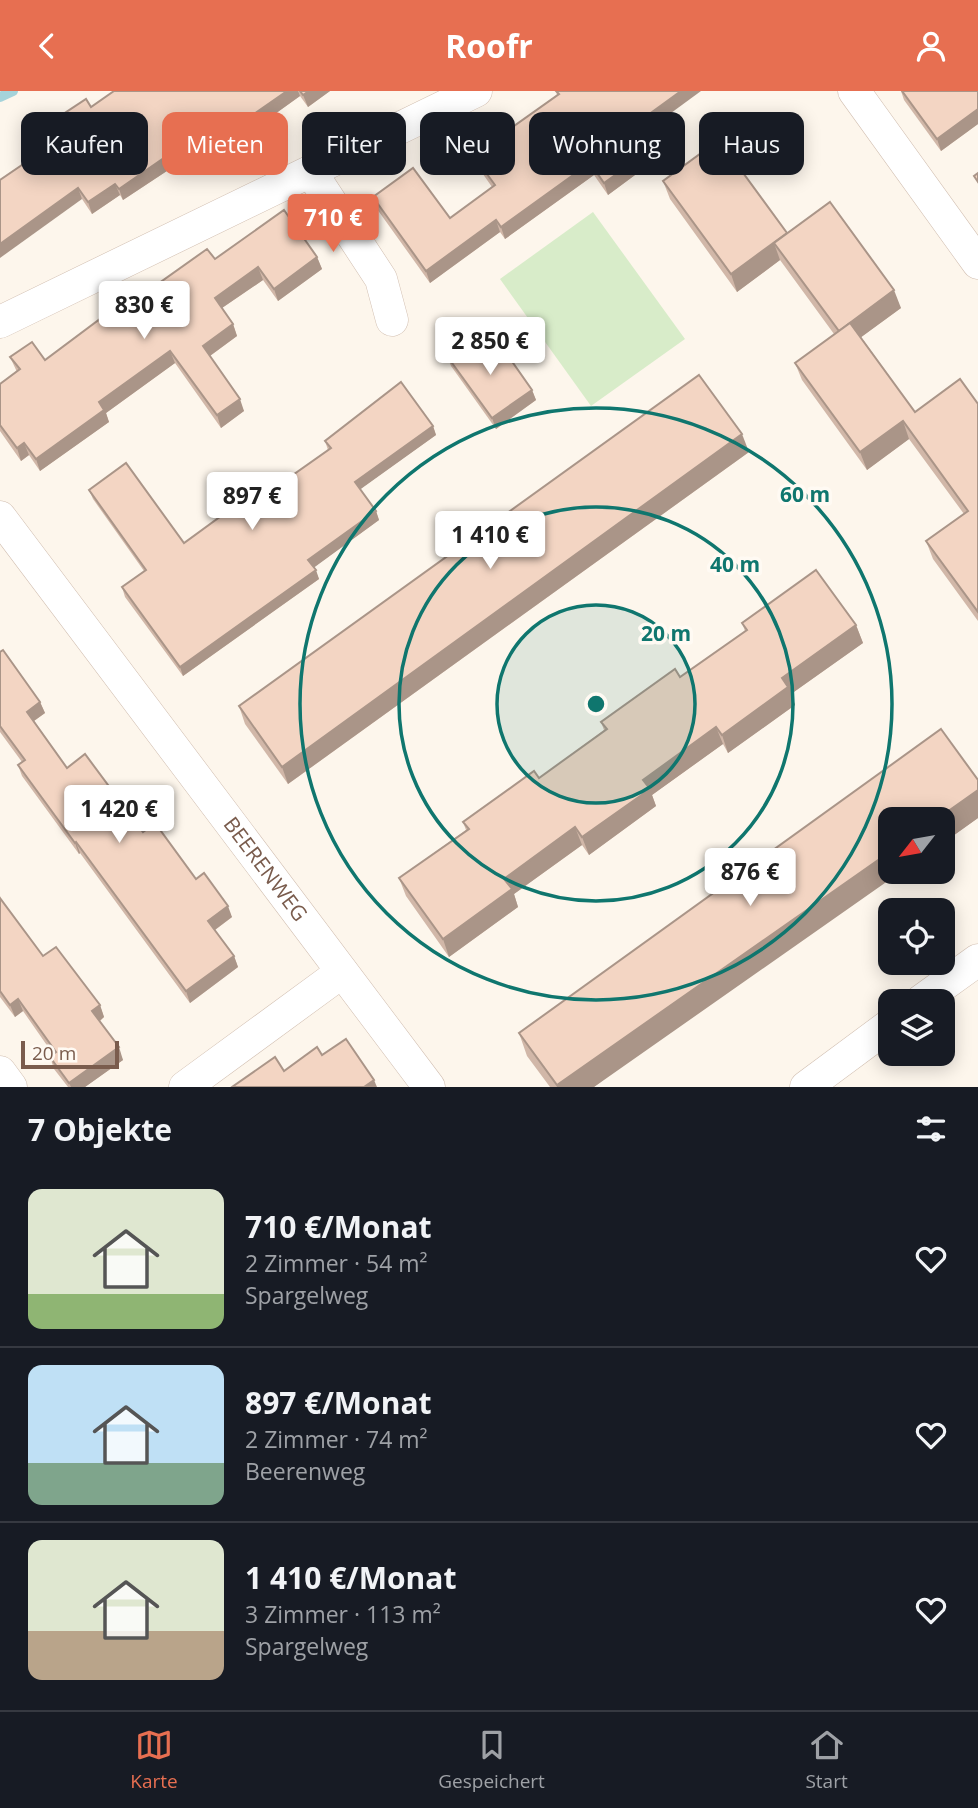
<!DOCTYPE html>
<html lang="de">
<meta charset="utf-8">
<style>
body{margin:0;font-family:"Open Sans",sans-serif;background:#20242c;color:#f1f3f6;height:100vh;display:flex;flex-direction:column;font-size:26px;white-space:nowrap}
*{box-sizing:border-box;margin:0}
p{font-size:23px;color:#9ea1a6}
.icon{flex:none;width:38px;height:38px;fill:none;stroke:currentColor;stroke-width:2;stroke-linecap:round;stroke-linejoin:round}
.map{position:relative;height:996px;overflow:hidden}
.details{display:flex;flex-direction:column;background:#171b24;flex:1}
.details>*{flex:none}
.hud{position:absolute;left:21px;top:21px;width:936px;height:63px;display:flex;gap:14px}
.needle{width:46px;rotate:239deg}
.buttons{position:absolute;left:878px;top:716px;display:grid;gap:14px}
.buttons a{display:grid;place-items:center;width:77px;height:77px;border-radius:14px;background:#171b24;box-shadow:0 4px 18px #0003;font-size:35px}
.scale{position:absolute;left:21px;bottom:18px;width:98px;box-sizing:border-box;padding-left:7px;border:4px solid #7a5c4d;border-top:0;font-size:19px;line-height:24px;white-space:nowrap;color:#7a5c4d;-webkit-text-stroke:5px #fffaf3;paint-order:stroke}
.price{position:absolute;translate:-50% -60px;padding:0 16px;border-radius:7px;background:#fff;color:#222;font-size:23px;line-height:46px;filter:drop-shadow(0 2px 4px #0008)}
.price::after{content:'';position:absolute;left:50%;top:42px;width:21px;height:16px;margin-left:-10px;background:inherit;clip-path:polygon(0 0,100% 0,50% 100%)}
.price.on{background:#e76f51;color:#fff}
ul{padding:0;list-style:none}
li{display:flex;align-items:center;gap:21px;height:175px;padding:0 28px}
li+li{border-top:2px solid #363941}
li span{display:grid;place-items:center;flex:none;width:196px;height:140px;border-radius:14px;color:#555}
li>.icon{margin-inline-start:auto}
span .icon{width:84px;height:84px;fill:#fffc;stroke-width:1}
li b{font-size:30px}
h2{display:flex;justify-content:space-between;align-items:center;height:84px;padding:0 28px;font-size:30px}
.tag{padding:0 24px;border-radius:14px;background:#171b24;box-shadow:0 4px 18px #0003;font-size:24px;line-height:63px}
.tag.on{background:#e76f51;color:#fff}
header{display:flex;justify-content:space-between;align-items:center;height:91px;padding:0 28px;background:#e76f51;color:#fff;font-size:32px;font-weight:700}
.dock{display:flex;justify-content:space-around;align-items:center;height:98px;border-top:2px solid #363941;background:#171b24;font-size:19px;color:#9ea1a6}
.dock a{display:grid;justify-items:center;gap:4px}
.dock .on{color:#e76f51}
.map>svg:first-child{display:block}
.green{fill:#d8ecc9}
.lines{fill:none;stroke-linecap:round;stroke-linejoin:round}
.stream{stroke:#a5d3da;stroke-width:10}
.street-casing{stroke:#d1beb0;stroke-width:33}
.street{stroke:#fff;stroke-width:32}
.wall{fill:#d1b7a8}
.shaded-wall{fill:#aa9588}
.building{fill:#f3d5c3;stroke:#aa9588;stroke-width:2}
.ring{fill:none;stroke:#0f766e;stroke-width:3.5}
.labels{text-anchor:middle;stroke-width:7;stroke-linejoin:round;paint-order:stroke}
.street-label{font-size:21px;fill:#7a5c4d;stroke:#fffaf3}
.centre{fill:#0f766e;stroke:#fffaf3;stroke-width:3.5}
.ring-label{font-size:21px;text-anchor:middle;font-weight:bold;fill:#0f766e;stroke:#fffaf3;stroke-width:7;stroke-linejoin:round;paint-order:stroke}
</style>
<header><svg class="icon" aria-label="back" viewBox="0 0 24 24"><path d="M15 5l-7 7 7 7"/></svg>Roofr<svg class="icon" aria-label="person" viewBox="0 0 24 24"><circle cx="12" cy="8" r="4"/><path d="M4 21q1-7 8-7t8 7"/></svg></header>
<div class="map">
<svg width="978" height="996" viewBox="0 0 978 996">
<rect width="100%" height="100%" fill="#fdf6ec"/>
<polygon class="green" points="593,121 685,248 591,315 500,188"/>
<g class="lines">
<polyline class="stream" points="0,6 13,0"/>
<defs>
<g id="street">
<polyline points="854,0 978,172"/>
<polyline points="311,81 381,188 392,229"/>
<polyline points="0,231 476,0"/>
<path id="s1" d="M0 426 429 996"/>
<polyline points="921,910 978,869"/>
<polyline points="0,981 11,996"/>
<polyline points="185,996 342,881"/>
<polyline points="806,996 891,933"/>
</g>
</defs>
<use href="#street" class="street-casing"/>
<use href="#street" class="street"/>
</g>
<g class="wall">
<polygon points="114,0 330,0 308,16 300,5 236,51 230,44 186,76 182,70 123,109 120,104 92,123 82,108 36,64 28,53 24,41 91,16"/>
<polygon points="556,0 644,42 658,67 608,104 594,84 505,148 500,141 430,192 377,118 373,106 450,127 492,96 478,76 473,64 557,4"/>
<polygon points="901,0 978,0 978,33 941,60 904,9"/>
<polygon points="663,90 787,142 901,217 861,246 915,321 978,313 978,530 933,468 926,450 964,423 909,348 867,379 802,289 795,272 834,243 780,169 737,201 670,108"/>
<polygon points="317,166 322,178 278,210 263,189 222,217 233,233 237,245 210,265 244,320 221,337 175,272 106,322 109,331 40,380 29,364 21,370 0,340 0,293 17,281 10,266 45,269 107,229 215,168"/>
<polygon points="447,265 532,299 536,309 496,338 451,275"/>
<polygon points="433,335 436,344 360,398 376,420 379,429 314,476 319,488 183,585 125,506 122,496 144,480 93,408 89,399 184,452 270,400 328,359 325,350"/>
<polygon points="749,361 288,693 245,633 239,615"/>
<polygon points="742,532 856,534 863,552 791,603 795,614 728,662 723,653 652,704 656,715 589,764 582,754 514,803 518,816 449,866 406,805 399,787 466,739 463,731 539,687 604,639 601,631 680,586 745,540"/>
<polygon points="0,561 40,611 45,622 34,630 67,677 196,788 232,826 215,839 234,865 238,876 190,912 80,762 79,763 22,685 18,674 22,671 0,641"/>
<polygon points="978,689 978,727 943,752 943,728 594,996 550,996 527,965 519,942"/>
<polygon points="0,807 43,865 100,914 104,926 100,930 123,969 85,996 68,996 54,978 50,966 53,963 23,920 15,926 0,906"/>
</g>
<g class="shaded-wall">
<polygon points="287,0 298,0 300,5 236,51 231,39"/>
<polygon points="309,0 330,0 308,16 303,4"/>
<polygon points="681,0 701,0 641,44 637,32"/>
<polygon points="978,18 978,33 941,60 937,48"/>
<polygon points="226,32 230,44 186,76 181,64"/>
<polygon points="654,56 658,67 608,104 604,92"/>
<polygon points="177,58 182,70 123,109 119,98"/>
<polygon points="590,72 594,84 505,148 501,136"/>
<polygon points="115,93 120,104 92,123 88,111"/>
<polygon points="78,97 82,108 0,167 0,153"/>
<polygon points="496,129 500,141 430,192 426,180"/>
<polygon points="787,142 774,152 780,169 737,201 731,183"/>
<polygon points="317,166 322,178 278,210 274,198"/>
<polygon points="258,176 263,189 219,219 215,207"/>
<polygon points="894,199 901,217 845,258 839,240"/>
<polygon points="233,233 237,245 207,267 203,255"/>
<polygon points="170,260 175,272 106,322 109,331 40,380 36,368 99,311"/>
<polygon points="532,299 536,309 496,338 492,327"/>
<polygon points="240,308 244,320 221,337 217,324"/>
<polygon points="903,330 909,348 867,379 860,361"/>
<polygon points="433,335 436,344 358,400 355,391"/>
<polygon points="742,343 749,361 288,693 282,676"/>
<polygon points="24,352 29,364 21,370 17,357"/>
<polygon points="376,420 379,429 312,478 308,469"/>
<polygon points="316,479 319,488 183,585 180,576"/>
<polygon points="856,534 863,552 791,603 795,614 728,662 722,644 782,587"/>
<polygon points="40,611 45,622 31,632 27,621"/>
<polygon points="716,636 723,653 652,704 656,715 589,764 582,746 643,689"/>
<polygon points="978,699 978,727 943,752 943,728 937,728"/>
<polygon points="575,736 582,754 514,803 518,816 449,866 443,848 504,788"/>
<polygon points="76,751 80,762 79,763 75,752"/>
<polygon points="891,760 891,780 902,780 594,996 557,996 557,994"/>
<polygon points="228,815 232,826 212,841 208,830"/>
<polygon points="234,865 238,876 190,912 186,900"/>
<polygon points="18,908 23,920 15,926 10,914"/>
<polygon points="100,914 104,926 97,932 92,920"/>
<polygon points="119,956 123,969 85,996 71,996 69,992"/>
<polygon points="374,989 377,996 364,996"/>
</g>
<g class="building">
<polygon points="114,0 287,0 231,39 226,32 181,64 177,58 119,98 115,93 88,111 78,97 0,153 0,89 38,63 24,41 47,25 51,31 86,8 91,16"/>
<polygon points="300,0 309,0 303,4"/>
<polygon points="556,0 681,0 637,32 654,56 604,92 590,72 501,136 496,129 426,180 373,106 413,77 450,127 495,94 473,64 559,3"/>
<polygon points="902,0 978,0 978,18 937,48"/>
<polygon points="719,49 787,142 731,183 663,90"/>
<polygon points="978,82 978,91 974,85"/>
<polygon points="830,111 894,199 839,240 774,152"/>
<polygon points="284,119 317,166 274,198 258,176 215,207 233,233 203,255 240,308 217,324 170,260 99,311 104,319 36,368 24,352 17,357 0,334 0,293 20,278 10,266 32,251 45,269 104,225 107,229 207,158 215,168"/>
<polygon points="850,232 915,321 960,288 978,313 978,521 926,450 968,420 903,330 860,361 795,272"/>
<polygon points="473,246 489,269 504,259 532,299 492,327 447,265"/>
<polygon points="699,284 742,343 282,676 239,615"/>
<polygon points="401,291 433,335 355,391 376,420 308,469 316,479 180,576 122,496 146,479 89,399 126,372 184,452 265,393 270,400 331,357 325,350"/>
<polygon points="816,479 856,534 782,587 788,596 722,644 716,636 643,689 650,698 582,746 575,736 504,788 512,798 443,848 399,787 469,738 463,731 534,680 539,687 607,638 601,631 675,578 680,586 747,539 742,532"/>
<polygon points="3,559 40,611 27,621 67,677 85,663 143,741 155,732 196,788 204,782 228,815 208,830 234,865 186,900 76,751 75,752 18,674 25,669 0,635 0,561"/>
<polygon points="941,638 978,689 978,699 937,728 891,728 891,760 557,994 519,942"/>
<polygon points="0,807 43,865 56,856 100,914 92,920 119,956 69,992 50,966 56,961 18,908 10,914 0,900"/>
<polygon points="346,948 374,989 364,996 232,996 275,966 284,980 317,956 322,964"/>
</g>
<circle cx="596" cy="613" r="99" fill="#0f766e" fill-opacity=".12"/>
<g class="ring">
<circle cx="596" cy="613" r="99"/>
<circle cx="596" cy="613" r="197"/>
<circle cx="596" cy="613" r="296"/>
</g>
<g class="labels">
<g class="street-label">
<text dy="7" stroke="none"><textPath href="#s1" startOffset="441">BEERENWEG</textPath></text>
</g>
</g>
<circle cx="596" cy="613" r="10" class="centre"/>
<g class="ring-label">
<text x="805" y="411">60 m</text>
<text x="735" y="481">40 m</text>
<text x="666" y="550">20 m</text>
</g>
</svg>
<div class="buttons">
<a><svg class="needle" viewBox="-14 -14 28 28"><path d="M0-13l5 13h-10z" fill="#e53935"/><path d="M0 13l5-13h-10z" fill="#9ea1a6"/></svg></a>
<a><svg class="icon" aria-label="locate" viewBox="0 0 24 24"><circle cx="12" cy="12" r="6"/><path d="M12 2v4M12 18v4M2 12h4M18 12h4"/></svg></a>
<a><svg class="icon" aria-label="layers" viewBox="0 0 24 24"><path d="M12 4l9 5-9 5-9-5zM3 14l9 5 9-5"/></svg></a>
</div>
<div class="scale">20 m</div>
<b class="price on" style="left:333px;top:163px">710 €</b>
<b class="price" style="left:144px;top:250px">830 €</b>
<b class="price" style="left:490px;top:286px">2 850 €</b>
<b class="price" style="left:252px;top:441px">897 €</b>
<b class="price" style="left:490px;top:480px">1 410 €</b>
<b class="price" style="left:119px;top:754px">1 420 €</b>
<b class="price" style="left:750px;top:817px">876 €</b>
<div class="hud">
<a class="tag">Kaufen</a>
<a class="tag on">Mieten</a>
<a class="tag">Filter</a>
<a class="tag">Neu</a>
<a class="tag">Wohnung</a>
<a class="tag">Haus</a>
</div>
</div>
<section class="details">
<h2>7 Objekte<svg class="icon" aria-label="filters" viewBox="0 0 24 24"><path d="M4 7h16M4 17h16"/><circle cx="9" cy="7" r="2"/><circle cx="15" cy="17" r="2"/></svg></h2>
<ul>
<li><span style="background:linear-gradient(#dfe7d0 75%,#8fb573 0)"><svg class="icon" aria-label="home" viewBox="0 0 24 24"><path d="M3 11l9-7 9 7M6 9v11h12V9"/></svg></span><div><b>710 €/Monat</b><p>2 Zimmer · 54 m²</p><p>Spargelweg</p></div><svg class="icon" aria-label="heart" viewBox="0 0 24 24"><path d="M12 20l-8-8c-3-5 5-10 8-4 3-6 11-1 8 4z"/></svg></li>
<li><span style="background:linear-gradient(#bfe0f5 70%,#7fa58c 0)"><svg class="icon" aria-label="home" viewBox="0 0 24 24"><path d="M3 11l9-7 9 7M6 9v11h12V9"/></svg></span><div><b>897 €/Monat</b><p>2 Zimmer · 74 m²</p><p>Beerenweg</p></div><svg class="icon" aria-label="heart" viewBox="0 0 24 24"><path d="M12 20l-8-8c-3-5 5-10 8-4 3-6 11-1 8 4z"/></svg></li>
<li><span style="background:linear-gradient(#dfe7d0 65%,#b9a48a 0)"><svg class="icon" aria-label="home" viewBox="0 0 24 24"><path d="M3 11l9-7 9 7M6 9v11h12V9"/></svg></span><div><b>1 410 €/Monat</b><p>3 Zimmer · 113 m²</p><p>Spargelweg</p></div><svg class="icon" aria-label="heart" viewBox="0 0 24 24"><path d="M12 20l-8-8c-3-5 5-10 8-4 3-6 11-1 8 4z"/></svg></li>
</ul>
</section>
<nav class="dock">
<a class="on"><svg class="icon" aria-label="map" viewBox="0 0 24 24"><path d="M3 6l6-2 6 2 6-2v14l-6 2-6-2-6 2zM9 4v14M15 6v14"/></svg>Karte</a>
<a><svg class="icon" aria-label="saved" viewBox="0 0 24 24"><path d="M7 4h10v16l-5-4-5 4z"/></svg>Gespeichert</a>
<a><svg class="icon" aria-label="home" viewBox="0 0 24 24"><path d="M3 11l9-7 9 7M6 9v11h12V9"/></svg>Start</a>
</nav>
